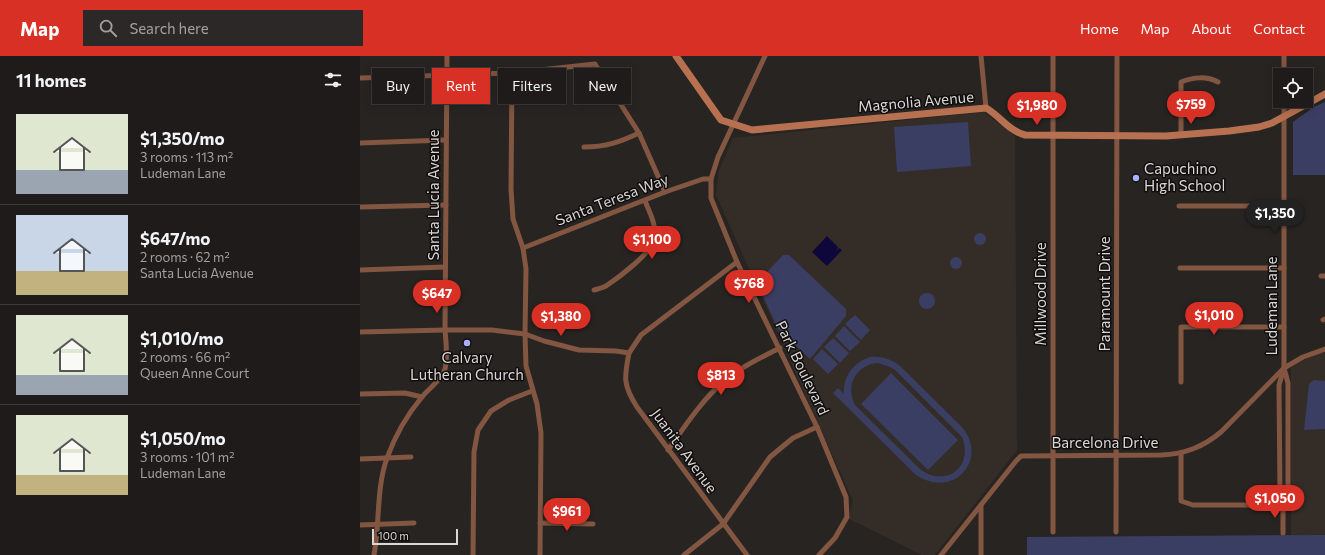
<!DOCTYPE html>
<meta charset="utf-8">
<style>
body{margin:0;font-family:Commissioner,sans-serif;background:#2b2827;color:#f1f3f6;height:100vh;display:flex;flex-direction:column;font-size:15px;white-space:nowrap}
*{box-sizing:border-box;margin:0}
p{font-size:13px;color:#a1a1a2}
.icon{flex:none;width:22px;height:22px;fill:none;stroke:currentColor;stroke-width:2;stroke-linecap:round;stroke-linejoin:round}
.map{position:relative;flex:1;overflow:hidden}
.sheet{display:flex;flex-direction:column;background:#1e1b1a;width:360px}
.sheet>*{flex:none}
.banner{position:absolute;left:12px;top:12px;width:380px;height:36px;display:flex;gap:8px}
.buttons{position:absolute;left:913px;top:12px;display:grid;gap:8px}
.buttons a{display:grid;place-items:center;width:40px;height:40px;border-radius:0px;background:#1e1b1a;box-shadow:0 2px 10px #0003,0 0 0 1px #3c3939;font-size:20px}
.scale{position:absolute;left:12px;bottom:10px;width:86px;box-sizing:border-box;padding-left:4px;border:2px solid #dad8d6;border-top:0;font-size:11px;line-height:14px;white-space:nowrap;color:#dad8d6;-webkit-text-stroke:3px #0f0d0d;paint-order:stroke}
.price{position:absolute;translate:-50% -34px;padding:0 9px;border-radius:14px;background:#d93025;color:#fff;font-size:13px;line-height:26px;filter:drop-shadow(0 1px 2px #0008)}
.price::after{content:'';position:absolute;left:50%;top:24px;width:12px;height:9px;margin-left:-6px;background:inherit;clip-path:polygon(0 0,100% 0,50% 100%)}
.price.selected{background:#222;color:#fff}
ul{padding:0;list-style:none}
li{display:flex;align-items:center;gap:12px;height:100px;padding:0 16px}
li+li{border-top:1px solid #3c3939}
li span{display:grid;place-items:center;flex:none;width:112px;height:80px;border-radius:0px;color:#555}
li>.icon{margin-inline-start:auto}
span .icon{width:48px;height:48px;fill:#fffc;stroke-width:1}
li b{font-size:17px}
h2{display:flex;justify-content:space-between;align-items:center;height:48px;padding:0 16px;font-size:17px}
.tag{padding:0 14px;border-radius:0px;background:#1e1b1a;box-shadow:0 2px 10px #0003,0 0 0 1px #3c3939;font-size:14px;line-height:36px}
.tag.selected{background:#d93025;color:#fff}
header{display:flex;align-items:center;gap:24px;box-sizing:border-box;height:56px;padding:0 20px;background:#d93025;color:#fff}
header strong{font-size:19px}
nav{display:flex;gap:22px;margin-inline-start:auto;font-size:14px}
.search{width:280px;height:36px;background:#2b2827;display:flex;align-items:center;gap:10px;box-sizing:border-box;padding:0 14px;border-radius:0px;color:#a1a1a2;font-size:15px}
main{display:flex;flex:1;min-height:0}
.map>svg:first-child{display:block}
.built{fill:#342c27}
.green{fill:#3b3e63;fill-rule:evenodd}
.water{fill:#0e083a}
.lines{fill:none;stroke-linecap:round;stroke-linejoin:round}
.minor{stroke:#835642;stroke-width:5}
.secondary{stroke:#b87150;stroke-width:7}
.poi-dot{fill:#a8b0fc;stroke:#0f0d0d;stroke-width:1.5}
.labels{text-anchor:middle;stroke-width:3;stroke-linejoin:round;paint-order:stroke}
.street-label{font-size:15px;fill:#dad8d6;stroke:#0f0d0d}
.poi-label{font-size:15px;fill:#dad8d6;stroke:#0f0d0d;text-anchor:start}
</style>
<header>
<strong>Map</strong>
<div class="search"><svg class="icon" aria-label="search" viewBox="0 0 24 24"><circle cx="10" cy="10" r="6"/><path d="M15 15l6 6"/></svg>Search here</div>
<nav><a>Home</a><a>Map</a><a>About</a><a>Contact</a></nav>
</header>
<main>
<section class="sheet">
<h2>11 homes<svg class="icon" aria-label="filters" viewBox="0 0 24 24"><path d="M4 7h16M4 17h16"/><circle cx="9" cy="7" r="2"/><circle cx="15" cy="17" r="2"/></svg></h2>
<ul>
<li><span style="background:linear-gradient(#dfe7d0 70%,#9aa5b1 0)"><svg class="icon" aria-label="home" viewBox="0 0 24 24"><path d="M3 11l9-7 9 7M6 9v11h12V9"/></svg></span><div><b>$1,350/mo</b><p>3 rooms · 113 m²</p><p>Ludeman Lane</p></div></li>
<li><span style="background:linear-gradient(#c9d6e8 70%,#c2b280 0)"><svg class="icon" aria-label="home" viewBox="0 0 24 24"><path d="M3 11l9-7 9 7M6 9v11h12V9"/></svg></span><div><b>$647/mo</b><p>2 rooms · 62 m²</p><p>Santa Lucia Avenue</p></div></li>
<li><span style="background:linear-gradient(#dfe7d0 75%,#9aa5b1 0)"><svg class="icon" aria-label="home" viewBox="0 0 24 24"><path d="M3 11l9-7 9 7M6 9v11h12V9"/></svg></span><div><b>$1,010/mo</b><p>2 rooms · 66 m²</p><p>Queen Anne Court</p></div></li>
<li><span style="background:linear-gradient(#dfe7d0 75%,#c2b280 0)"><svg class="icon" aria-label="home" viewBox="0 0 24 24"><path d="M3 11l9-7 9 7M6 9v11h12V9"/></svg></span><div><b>$1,050/mo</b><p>3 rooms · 101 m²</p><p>Ludeman Lane</p></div></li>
</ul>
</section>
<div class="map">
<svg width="965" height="499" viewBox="0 0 965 499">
<rect width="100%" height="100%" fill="#282422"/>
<g class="built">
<polygon points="624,56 655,80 657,394 575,499 562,499 489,463 493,445 356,139 359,114 373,82"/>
<polygon points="956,297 965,297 965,479 931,479 931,312"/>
</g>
<g class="green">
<polygon points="965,46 965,119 933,119 933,66 954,51"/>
<polygon points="608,66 611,110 537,116 534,71"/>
<circle cx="620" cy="183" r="6"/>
<polygon points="423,199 429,199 486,253 486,260 450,303 418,273 397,227"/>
<circle cx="596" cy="207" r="6"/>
<circle cx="567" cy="245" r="8"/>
<polygon points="495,259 510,274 501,284 485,268"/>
<polygon points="484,270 500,286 490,295 475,280"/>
<polygon points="473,282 489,297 480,307 464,291"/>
<polygon points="462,293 478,308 468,318 453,303"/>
<path d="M510 301C522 300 530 303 539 309L601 370C630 403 594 444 556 419L473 337 478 332 484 338C483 320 493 307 510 301ZM518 307 530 311 535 314 602 381C614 410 587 432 561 414L495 349C485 329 496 309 518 307Z"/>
<polygon points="531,317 598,384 568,414 501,348"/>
<polygon points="954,324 965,325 965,373 944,374 949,328"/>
<polygon points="965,479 965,499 667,499 667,481"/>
</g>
<polygon class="water" points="467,180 478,191 476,195 479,192 482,194 467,210 452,196"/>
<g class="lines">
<g class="minor">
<polyline points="405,0 358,101 351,123 351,142 377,206 457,371 486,441 487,461 475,482 459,499"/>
<polyline points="621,0 626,52"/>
<polyline points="693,0 693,476"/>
<polyline points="152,17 151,133 153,163 163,192 166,213 165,278 166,310 177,348 181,377 180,499"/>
<polyline points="924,19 924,0"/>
<polyline points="0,22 152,17 235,8 279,77 305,136"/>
<path d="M821 79V26C833 21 847 20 858 26"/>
<polyline points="0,87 86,84"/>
<path d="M224 91C246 91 260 86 279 77"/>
<polyline points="819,150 924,150"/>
<polyline points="0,151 86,149"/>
<polyline points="163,192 305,136 343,123 351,123"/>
<polyline points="820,212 924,212"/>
<polyline points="0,214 85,211"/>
<polyline points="961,220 965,220"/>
<path d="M234 234C238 233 242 232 246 230 258 222 292 197 294 183 297 170 290 157 285 145"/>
<polyline points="963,264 965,263"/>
<polyline points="0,276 85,274 132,274 165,278 184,285 219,294 256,295 269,297 281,279 377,206"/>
<path d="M269 297C264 322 263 329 277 351L387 499"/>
<polyline points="821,326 821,271 924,271"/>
<polyline points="0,338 45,337 62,341"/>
<path d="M308 394C325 370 342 344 364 325 381 311 400 302 420 292"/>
<polyline points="821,397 821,445 833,449 923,449"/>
<polyline points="0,403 51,401"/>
<polyline points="621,449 621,499"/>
<polyline points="923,449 928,440 928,327 924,312"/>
<polyline points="180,467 233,468"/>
<polyline points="0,469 54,467"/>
<polyline points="756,476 757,0"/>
<polyline points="923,477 923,449 920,439 919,329 924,312 924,45"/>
<path d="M14 499C20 467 16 433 27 402 35 380 46 360 62 341 69 332 81 325 85 313 88 301 86 286 85 274L87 0"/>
<polyline points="113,499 114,396 118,374 131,355 149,344 172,335"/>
<polyline points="324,499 363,468 410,401 433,382 457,371"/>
<path d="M581 499 656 405 661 400 801 399C825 398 843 391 861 376L924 312 943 301 965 293"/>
</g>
<path class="secondary" d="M316 0 361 64 392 74 626 52C640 60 649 75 665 79L806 80 869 75 899 71 912 67 965 38"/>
</g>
<g class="poi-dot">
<circle cx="776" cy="122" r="4"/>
<circle cx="107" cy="287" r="4"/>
</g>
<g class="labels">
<g class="street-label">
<text transform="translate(556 46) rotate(-5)" y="5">Magnolia Avenue</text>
<text transform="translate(74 139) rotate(-90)" y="5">Santa Lucia Avenue</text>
<text transform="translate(252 144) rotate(-21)" y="5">Santa Teresa Way</text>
<text transform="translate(681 238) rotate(-90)" y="5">Millwood Drive</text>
<text transform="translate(745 238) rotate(-90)" y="5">Paramount Drive</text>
<text transform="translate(912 250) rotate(-90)" y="5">Ludeman Lane</text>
<text transform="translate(442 312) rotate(64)" y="5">Park Boulevard</text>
<text x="745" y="392">Barcelona Drive</text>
<text transform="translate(324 395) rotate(54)" y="5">Juanita Avenue</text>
</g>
<g class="poi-label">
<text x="784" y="118">Capuchino<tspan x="784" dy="17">High School</tspan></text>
<text x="107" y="307" text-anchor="middle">Calvary<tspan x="107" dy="17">Lutheran Church</tspan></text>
</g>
</g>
</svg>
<div class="buttons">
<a><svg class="icon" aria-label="locate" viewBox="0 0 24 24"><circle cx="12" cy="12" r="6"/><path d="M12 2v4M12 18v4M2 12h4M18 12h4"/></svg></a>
</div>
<div class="scale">100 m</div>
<b class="price" style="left:831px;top:69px">$759</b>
<b class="price" style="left:677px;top:70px">$1,980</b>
<b class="price selected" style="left:915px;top:178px">$1,350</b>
<b class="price" style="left:292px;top:204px">$1,100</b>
<b class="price" style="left:389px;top:248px">$768</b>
<b class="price" style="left:77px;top:258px">$647</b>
<b class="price" style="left:854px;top:280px">$1,010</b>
<b class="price" style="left:201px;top:281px">$1,380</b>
<b class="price" style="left:361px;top:340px">$813</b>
<b class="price" style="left:915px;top:463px">$1,050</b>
<b class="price" style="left:207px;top:476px">$961</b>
<div class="banner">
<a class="tag">Buy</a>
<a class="tag selected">Rent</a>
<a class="tag">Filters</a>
<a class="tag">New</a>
</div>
</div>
</main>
